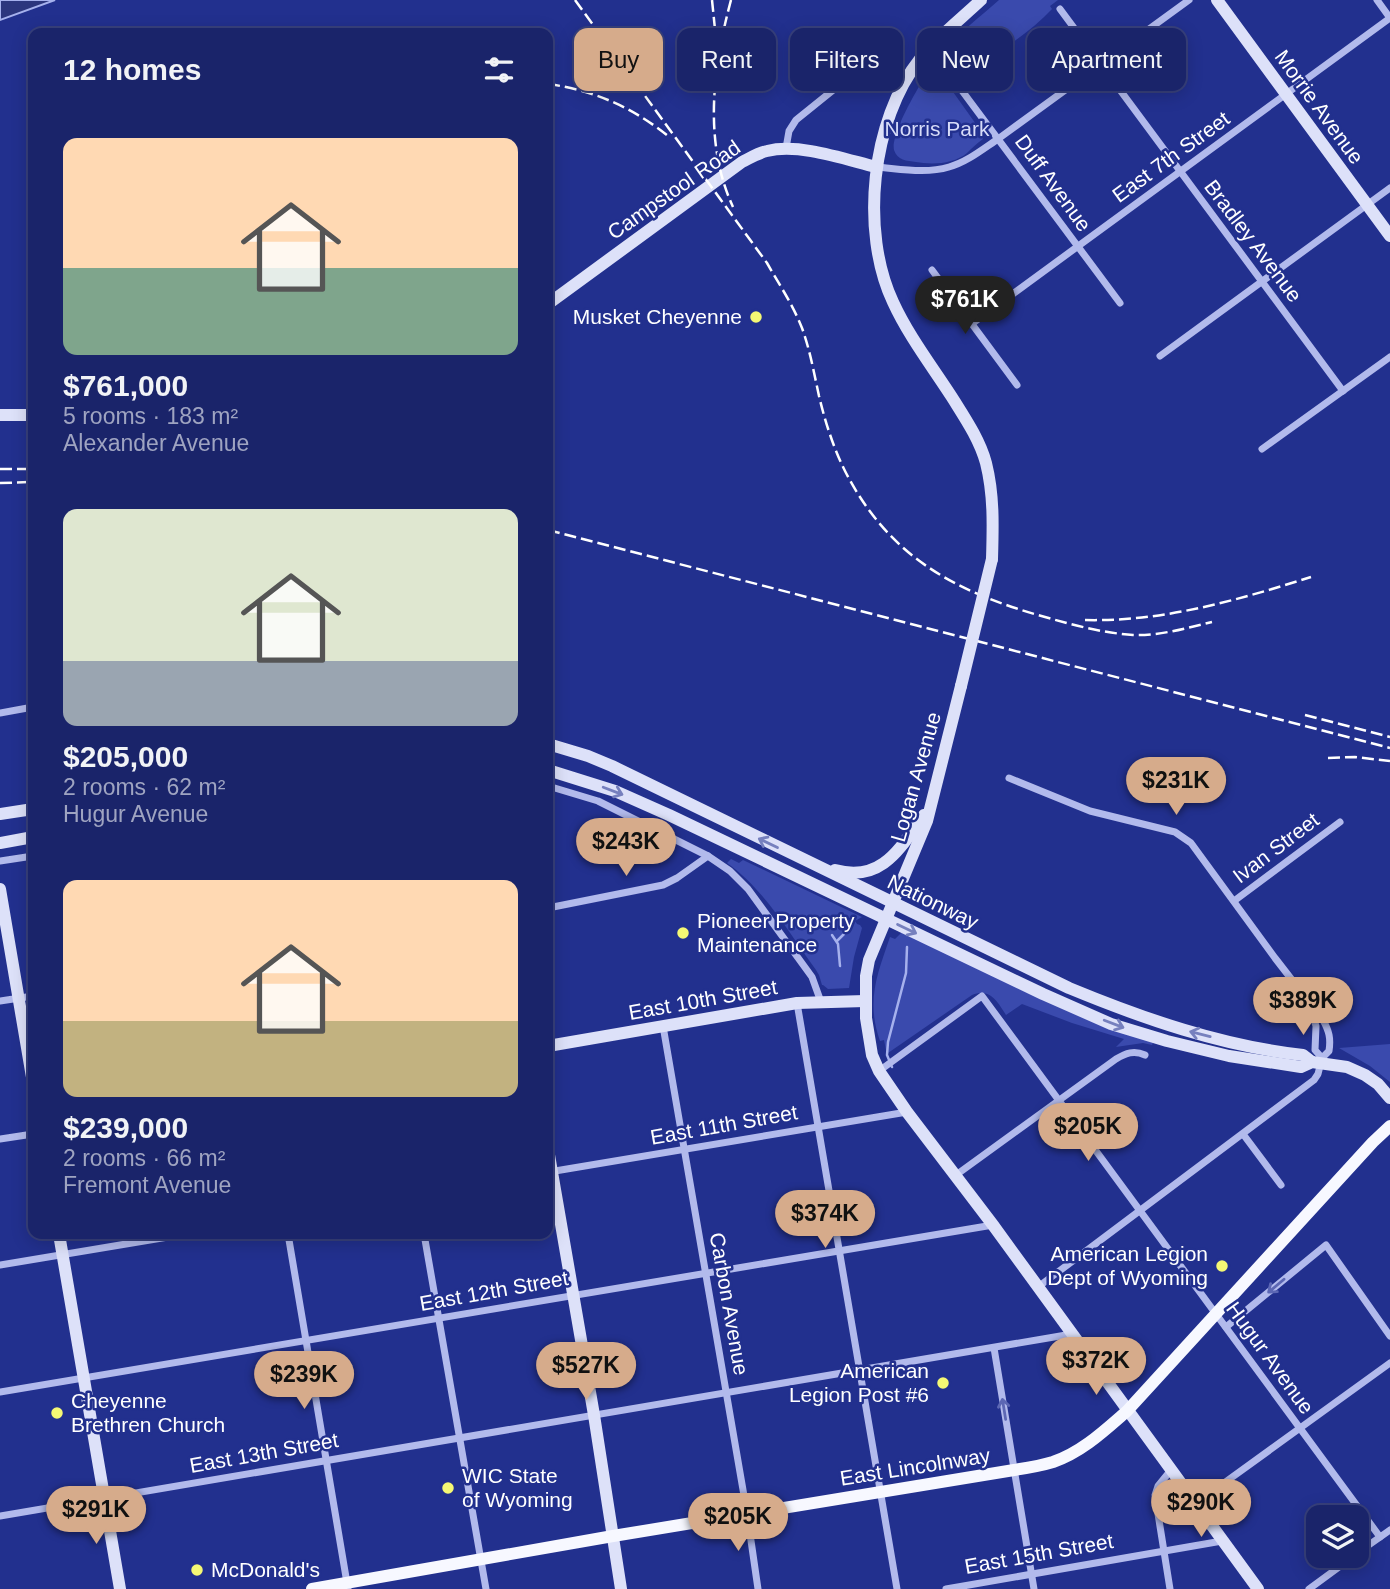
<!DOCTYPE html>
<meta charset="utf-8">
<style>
body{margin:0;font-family:Helvetica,sans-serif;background:#232c70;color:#f1f3f6;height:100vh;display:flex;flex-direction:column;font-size:26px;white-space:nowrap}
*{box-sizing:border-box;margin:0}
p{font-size:23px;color:#9fa4c1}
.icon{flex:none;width:38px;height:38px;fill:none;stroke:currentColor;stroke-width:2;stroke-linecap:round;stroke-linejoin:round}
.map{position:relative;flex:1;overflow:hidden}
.sheet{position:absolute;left:28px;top:28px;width:525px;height:1211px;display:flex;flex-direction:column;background:#1a246a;border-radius:14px;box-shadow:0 4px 18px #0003,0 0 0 2px #38417e}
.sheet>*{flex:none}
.top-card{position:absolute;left:574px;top:28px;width:665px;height:63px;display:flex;gap:14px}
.buttons{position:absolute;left:1306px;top:1505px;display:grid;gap:14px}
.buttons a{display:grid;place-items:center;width:63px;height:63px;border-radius:14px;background:#1a246a;box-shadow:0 4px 18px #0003,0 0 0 2px #38417e;font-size:35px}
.price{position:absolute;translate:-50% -60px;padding:0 16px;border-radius:24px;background:#d6ab8b;color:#111;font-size:23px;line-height:46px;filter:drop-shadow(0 2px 4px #0008)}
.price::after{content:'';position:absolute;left:50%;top:42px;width:21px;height:16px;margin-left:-10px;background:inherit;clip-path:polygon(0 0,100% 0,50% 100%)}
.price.on{background:#222;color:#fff}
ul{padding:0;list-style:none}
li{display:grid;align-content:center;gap:14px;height:371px;padding:0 35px}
li span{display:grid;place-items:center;height:217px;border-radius:14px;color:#555}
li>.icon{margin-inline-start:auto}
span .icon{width:126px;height:126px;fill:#fffc;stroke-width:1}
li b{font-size:30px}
h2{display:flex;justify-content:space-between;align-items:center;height:84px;padding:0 35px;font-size:30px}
.chip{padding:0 24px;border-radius:14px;background:#1a246a;box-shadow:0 4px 18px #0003,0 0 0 2px #38417e;font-size:24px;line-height:63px}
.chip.on{background:#d6ab8b;color:#111}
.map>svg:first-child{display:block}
.green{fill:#3a4aad}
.water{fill:#2c367e;stroke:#a6b1ed;stroke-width:2}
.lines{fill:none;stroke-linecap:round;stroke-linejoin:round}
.stream{stroke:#a6b1ed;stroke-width:2.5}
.street{stroke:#b2baec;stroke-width:7}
.secondary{stroke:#dde1f9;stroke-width:12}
.primary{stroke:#f7f8ff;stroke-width:12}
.rail{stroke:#fff;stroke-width:2.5;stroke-dasharray:12 5;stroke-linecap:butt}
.secondary-bridge{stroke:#dde1f9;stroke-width:12}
.oneway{stroke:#7680be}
.oneway2{stroke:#5c67b4}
.poi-dot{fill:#f5f874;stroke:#22308e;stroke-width:2.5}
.labels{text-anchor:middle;stroke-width:5;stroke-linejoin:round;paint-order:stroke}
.street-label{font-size:21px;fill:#fff;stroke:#22308e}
.park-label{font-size:21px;fill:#d7dcf9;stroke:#22308e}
.poi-label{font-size:21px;fill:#fff;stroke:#22308e;text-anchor:start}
</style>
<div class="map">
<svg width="1390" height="1589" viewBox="0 0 1390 1589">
<rect width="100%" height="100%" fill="#22308e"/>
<g class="green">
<path d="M999 0H1058L1050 6 1052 9C1030 33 999 51 973 71L971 69 959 72 946 82 983 134V139C977 143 972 148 967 153 954 164 932 165 916 162 907 161 897 160 894 150 890 131 930 66 943 51 960 32 980 17 999 0Z"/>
<path d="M731 859 739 863 743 860 862 917 855 921 857 924 860 925 862 928 854 957 849 988 828 989 823 985H822L819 975 816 970C789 933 765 890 727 863Z"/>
<path d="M902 932 1153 1043 1152 1045 1143 1043 1116 1047 1124 1039 1072 1023 1022 1004 1006 1015C997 1001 990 988 972 995L888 1053 886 1050 884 1040 880 1041C866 1001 877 975 890 937L895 939Z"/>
<polygon points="1390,1044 1390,1082 1370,1066 1339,1048"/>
</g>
<polygon class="water" points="0,0 55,0 0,20"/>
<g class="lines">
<g class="stream">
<polyline points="832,935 838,944 840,966"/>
<polyline points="837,941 844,934"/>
<polyline points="892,1067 887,1055 888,1042 906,973 907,947"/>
</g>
<g class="street">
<polyline points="1377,0 1390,18"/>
<polyline points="1060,9 1343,391"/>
<polyline points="957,84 1120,303"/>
<polyline points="786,148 789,131 796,120 858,70 874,64"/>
<path d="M876 167C901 169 926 174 949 167 967 162 983 149 998 139L1189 0"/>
<polyline points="932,270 1017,385"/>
<polyline points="973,323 1390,18"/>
<polyline points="1160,356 1390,188"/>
<polyline points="1262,449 1390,357"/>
<polyline points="0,713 33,707"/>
<path d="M1009 778 1090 811 1175 832 1191 843 1275 958 1323 1020C1329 1031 1331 1038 1329 1051L1322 1058"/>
<polyline points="548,786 598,801 708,856 730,871 748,889 812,977 821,1002"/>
<polyline points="0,861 33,856"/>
<polyline points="1234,901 1340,822"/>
<polyline points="548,908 663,885 677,878 708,856"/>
<polyline points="0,1001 33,996"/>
<polyline points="797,1003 897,1589"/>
<polyline points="663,1026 747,1513 758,1589"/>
<polyline points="879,1071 982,996 1380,1537"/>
<polyline points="1243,1134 1281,1185"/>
<polyline points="0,1139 33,1134"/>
<polyline points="549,1172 907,1112"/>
<path d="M956 1175 1116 1059C1126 1053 1134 1050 1145 1055"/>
<polyline points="288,1234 348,1589"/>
<polyline points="424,1234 486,1589"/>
<polyline points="0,1265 186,1234"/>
<polyline points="1038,1287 1314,1080 1318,1074 1322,1058 1315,1050 1316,1026 1309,1004"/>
<polyline points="1226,1327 1326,1245 1390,1336"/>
<polyline points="994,1348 1034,1589"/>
<polyline points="0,1392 993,1225"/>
<polyline points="1195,1504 1390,1363"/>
<polyline points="0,1516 1072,1334"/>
<polyline points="1356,1554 1390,1530"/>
<polyline points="946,1589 1222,1541"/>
<polyline points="1170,1589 1155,1495 1158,1486 1171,1470"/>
<polyline points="1309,1589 1354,1556"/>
</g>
<g class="secondary">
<path d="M981 0C961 19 937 37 920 59 871 120 860 232 893 302 909 337 934 369 955 402 967 421 980 441 986 463 994 495 993 526 992 559"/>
<polyline points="1217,0 1390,236"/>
<path d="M548 304 742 162C750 158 758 153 767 151 799 143 844 159 876 167"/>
<polyline points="0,415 33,415"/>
<polyline points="961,686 927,821 869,960 866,976 866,1018 872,1055 879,1071 907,1112 993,1225 1258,1589"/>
<path d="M548 744 588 756 612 766 1069 988C1144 1019 1222 1046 1303 1055L1312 1062"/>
<polyline points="548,770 615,791 669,815 1043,994 1111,1024 1167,1041 1229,1056 1301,1067 1312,1062 1347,1067 1365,1075 1378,1084 1390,1098"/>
<polyline points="0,814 33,809"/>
<polyline points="0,843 33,837"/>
<path d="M835 870C882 883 900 848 924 815"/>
<polyline points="0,889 33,1083"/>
<polyline points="548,1046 797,1003 865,1001"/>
<polyline points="548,1149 594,1415 621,1589"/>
<polyline points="59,1234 120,1589"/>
</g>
<path class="primary" d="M312 1589 613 1536 1014 1470C1027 1468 1040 1466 1053 1462 1082 1452 1104 1431 1127 1411L1373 1142 1390 1126"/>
<g class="rail">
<path d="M575 0 767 263C779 284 793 305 802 328 810 350 814 373 819 396 825 421 833 447 845 471 889 557 955 592 1045 617 1073 625 1103 633 1133 635 1160 636 1186 628 1212 622"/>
<polyline points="712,0 716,39"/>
<path d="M731 0C713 67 703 142 733 207"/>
<path d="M548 84C593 90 632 107 668 136"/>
<polyline points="0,469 33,469"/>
<polyline points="0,483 33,482"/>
<polyline points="548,530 1390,748"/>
<path d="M1085 620C1163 622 1238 600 1311 577"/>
<polyline points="1305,715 1390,737"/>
<polyline points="1328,758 1355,757 1390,761"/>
</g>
<polyline class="secondary-bridge" points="961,686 992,559"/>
</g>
<defs><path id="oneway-shaft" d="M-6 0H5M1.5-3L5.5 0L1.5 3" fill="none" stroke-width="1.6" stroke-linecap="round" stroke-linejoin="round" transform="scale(1.75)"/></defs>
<g class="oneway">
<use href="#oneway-shaft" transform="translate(613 791) rotate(21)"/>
<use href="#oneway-shaft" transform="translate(768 843) rotate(-154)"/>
<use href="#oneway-shaft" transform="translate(907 929) rotate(26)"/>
<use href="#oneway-shaft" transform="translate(1114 1024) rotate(21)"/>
<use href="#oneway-shaft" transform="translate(1200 1034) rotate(-166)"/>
</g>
<g class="oneway2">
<use href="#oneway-shaft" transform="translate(1276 1286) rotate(140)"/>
<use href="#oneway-shaft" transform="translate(1004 1409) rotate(-99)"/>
</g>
<g class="poi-dot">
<circle cx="756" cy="317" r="7"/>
<circle cx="683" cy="933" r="7"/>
<circle cx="1222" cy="1266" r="7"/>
<circle cx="943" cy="1383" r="7"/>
<circle cx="57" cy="1413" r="7"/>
<circle cx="448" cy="1488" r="7"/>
<circle cx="197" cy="1570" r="7"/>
</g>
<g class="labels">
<g class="street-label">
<text transform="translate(1319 107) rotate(54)" y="7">Morrie Avenue</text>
<text transform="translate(1171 157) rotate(-36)" y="7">East 7th Street</text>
<text transform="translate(1053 183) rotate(54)" y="7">Duff Avenue</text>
<text transform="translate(674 190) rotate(-35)" y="7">Campstool Road</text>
<text transform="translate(1253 241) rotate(53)" y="7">Bradley Avenue</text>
<text transform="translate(916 777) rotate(-74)" y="7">Logan Avenue</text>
<text transform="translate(1276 848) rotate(-37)" y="7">Ivan Street</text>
<text transform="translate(933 902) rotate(26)" y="7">Nationway</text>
<text transform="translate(703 1000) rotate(-10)" y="7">East 10th Street</text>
<text transform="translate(724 1125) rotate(-10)" y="7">East 11th Street</text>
<text transform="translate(494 1291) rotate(-10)" y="7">East 12th Street</text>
<text transform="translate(729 1304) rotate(80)" y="7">Carbon Avenue</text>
<text transform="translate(1270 1358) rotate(54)" y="7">Hugur Avenue</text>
<text transform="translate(264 1453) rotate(-10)" y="7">East 13th Street</text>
<text transform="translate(915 1467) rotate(-9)" y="7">East Lincolnway</text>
<text transform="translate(1039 1554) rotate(-10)" y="7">East 15th Street</text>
</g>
<g class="park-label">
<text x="937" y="136">Norris Park</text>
</g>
<g class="poi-label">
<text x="742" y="324" text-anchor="end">Musket Cheyenne</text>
<text x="697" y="928">Pioneer Property<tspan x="697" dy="24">Maintenance</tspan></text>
<text x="1208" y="1261" text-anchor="end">American Legion<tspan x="1208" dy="24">Dept of Wyoming</tspan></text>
<text x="929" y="1378" text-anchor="end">American<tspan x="929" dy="24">Legion Post #6</tspan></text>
<text x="71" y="1408">Cheyenne<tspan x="71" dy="24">Brethren Church</tspan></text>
<text x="462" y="1483">WIC State<tspan x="462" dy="24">of Wyoming</tspan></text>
<text x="211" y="1577">McDonald's</text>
</g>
</g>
</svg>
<div class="buttons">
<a><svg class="icon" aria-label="layers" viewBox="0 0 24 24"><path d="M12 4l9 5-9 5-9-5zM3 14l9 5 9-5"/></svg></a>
</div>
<b class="price on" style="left:965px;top:336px">$761K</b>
<b class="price" style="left:1176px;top:817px">$231K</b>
<b class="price" style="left:626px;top:878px">$243K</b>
<b class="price" style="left:1303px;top:1037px">$389K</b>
<b class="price" style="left:1088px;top:1163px">$205K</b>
<b class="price" style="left:825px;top:1250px">$374K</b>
<b class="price" style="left:1096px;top:1397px">$372K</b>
<b class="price" style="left:586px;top:1402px">$527K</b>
<b class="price" style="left:304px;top:1411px">$239K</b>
<b class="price" style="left:1201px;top:1539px">$290K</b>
<b class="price" style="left:96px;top:1546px">$291K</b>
<b class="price" style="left:738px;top:1553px">$205K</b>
<div class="top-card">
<a class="chip on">Buy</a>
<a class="chip">Rent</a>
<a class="chip">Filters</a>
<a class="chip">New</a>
<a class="chip">Apartment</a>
</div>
<section class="sheet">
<h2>12 homes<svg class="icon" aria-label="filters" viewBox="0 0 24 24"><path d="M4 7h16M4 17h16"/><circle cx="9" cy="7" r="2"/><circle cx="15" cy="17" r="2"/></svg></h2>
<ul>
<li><span style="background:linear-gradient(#ffd9b3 60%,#7fa58c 0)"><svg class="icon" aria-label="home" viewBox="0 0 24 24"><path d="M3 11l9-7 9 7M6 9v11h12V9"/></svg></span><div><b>$761,000</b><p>5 rooms · 183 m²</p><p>Alexander Avenue</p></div></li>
<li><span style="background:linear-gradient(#dfe7d0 70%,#9aa5b1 0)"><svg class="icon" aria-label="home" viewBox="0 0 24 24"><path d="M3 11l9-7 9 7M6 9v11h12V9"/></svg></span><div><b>$205,000</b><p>2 rooms · 62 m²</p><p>Hugur Avenue</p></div></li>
<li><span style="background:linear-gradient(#ffd9b3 65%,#c2b280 0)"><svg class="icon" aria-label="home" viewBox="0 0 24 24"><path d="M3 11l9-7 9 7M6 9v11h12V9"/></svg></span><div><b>$239,000</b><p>2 rooms · 66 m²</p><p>Fremont Avenue</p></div></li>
</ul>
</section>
</div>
